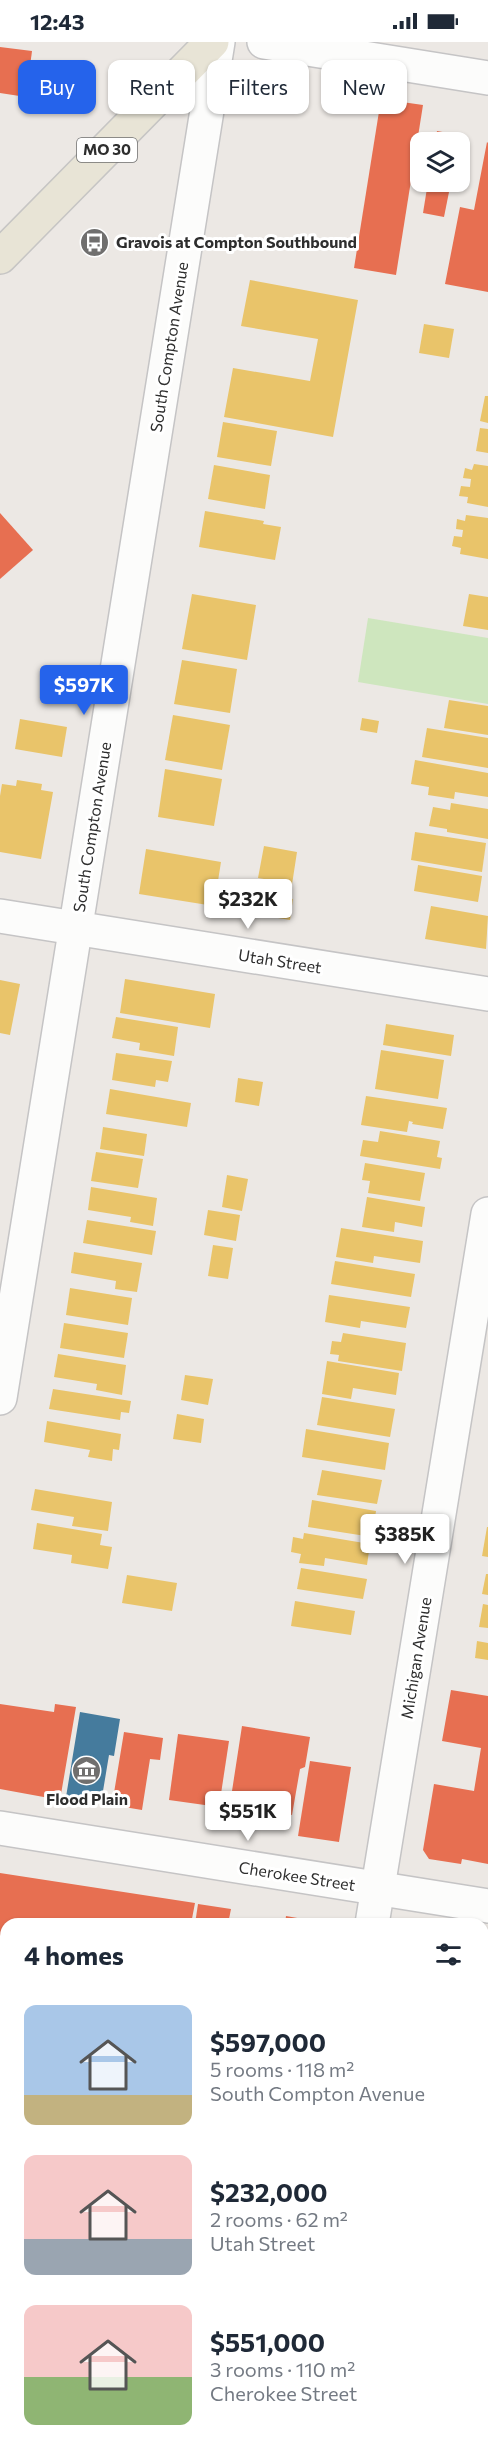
<!DOCTYPE html>
<meta charset="utf-8">
<style>
body{margin:0;font-family:Commissioner,sans-serif;background:#f6f6f7;color:#1f2937;height:100vh;display:flex;flex-direction:column;font-size:22px;white-space:nowrap}
*{box-sizing:border-box;margin:0}
p{font-size:20px;color:#747a83}
.icon{flex:none;width:33px;height:33px;fill:none;stroke:currentColor;stroke-width:2;stroke-linecap:round;stroke-linejoin:round}
.map{position:relative;flex:1;overflow:hidden}
.panel{position:absolute;left:0px;top:1876px;width:489px;height:536px;display:flex;flex-direction:column;background:#fff;border-radius:18px 18px 0 0;box-shadow:0 2px 4px #0004}
.panel>*{flex:none}
.hud{position:absolute;left:18px;top:18px;width:453px;height:54px;display:flex;gap:12px}
.controls{position:absolute;left:410px;top:90px;display:grid;gap:12px}
.controls a{display:grid;place-items:center;width:60px;height:60px;border-radius:12px;background:#fff;box-shadow:0 2px 4px #0004;font-size:30px}
.price{position:absolute;translate:-50% -51px;padding:0 14px;border-radius:6px;background:#fff;color:#222;font-size:20px;line-height:39px;filter:drop-shadow(0 2px 3px #0008)}
.price::after{content:'';position:absolute;left:50%;top:36px;width:18px;height:14px;margin-left:-9px;background:inherit;clip-path:polygon(0 0,100% 0,50% 100%)}
.price.active{background:#2563eb;color:#fff}
ul{padding:0;list-style:none}
li{display:flex;align-items:center;gap:18px;height:150px;padding:0 24px}
li span{display:grid;place-items:center;flex:none;width:168px;height:120px;border-radius:12px;color:#555}
li>.icon{margin-inline-start:auto}
span .icon{width:72px;height:72px;fill:#fffc;stroke-width:1}
li b{font-size:26px}
h2{display:flex;justify-content:space-between;align-items:center;height:72px;padding:0 24px;font-size:26px}
.tag{padding:0 21px;border-radius:12px;background:#fff;box-shadow:0 2px 4px #0004;font-size:21px;line-height:54px}
.tag.active{background:#2563eb;color:#fff}
.status{display:flex;justify-content:space-between;align-items:center;height:42px;padding:0 30px;background:#fff;direction:ltr}
.status svg{height:16px;fill:currentColor}
.map>svg:first-child{display:block}
.green{fill:#cee6be}
.homes{fill:#e9c46a}
.shops{fill:#e76f51}
.public{fill:#457b9d}
.lines{fill:none;stroke-linecap:round;stroke-linejoin:round}
.minor-casing{stroke:#c5c4c5;stroke-width:36}
.major-casing{stroke:#c6c5c4;stroke-width:36}
.minor{stroke:#fcfcfb;stroke-width:33}
.major{stroke:#e8e4d6;stroke-width:33}
.labels{text-anchor:middle;stroke-width:6;stroke-linejoin:round;paint-order:stroke}
.shield{fill:#fff;stroke:#6d6d6d;stroke-width:1.5}
.shield-label{font-size:15px;font-weight:bold;fill:#2e2e2e}
.poi-label{font-size:16px;font-weight:bold;fill:#2e2e2e;stroke:#fff;text-anchor:start}
.street-label{font-size:16px;fill:#2e2e2e;stroke:#fff}
</style>
<div class="status"><b>12:43</b><svg viewBox="0 0 49 12"><path d="M0 12V9h3v3zM5 12V6h3v6zM10 12V3h3v9zM15 12V0h3v12zM26 1h20v11H26zM47 4h2v5h-2z"/></svg></div>
<div class="map">
<svg width="488" height="2411" viewBox="0 0 488 2411">
<rect width="100%" height="100%" fill="#ece8e4"/>
<polygon class="green" points="368,576 488,596 488,662 358,640"/>
<g class="homes">
<polygon points="250,238 358,258 333,395 224,375 233,326 310,339 318,297 241,284"/>
<polygon points="424,282 454,287 449,316 419,311"/>
<polygon points="485,354 488,354 488,381 480,379"/>
<polygon points="223,380 277,389 271,424 217,415"/>
<polygon points="480,386 488,387 488,411 476,409"/>
<polygon points="474,422 488,424 488,465 467,461 468,455 459,454 461,444 470,445 471,437 463,436 465,426 472,428"/>
<polygon points="214,423 270,433 265,467 208,457"/>
<polygon points="205,469 264,479 263,482 281,485 275,518 199,505"/>
<polygon points="466,473 488,476 488,517 460,512 461,506 452,504 454,494 462,495 463,488 456,487 457,477 465,479"/>
<polygon points="192,552 256,563 247,618 182,607"/>
<polygon points="469,552 488,555 488,588 463,584"/>
<polygon points="182,618 237,627 230,671 174,662"/>
<polygon points="449,658 488,664 488,693 444,686"/>
<polygon points="173,673 230,683 222,728 165,718"/>
<polygon points="362,676 379,679 377,691 360,688"/>
<polygon points="20,677 67,685 62,715 15,707"/>
<polygon points="427,686 488,696 488,726 422,715"/>
<polygon points="415,718 488,731 488,755 455,750 454,757 428,753 429,745 411,742"/>
<polygon points="165,727 222,737 214,784 158,775"/>
<polygon points="17,738 42,742 41,748 53,750 41,817 0,810 0,754 2,742 16,744"/>
<polygon points="451,761 488,767 488,797 447,790 447,787 429,784 433,765 450,768"/>
<polygon points="415,790 486,801 482,830 411,818"/>
<polygon points="264,804 297,810 291,849 275,846 276,839 258,836"/>
<polygon points="146,807 221,820 214,864 139,852"/>
<polygon points="418,823 482,834 478,860 414,849"/>
<polygon points="264,852 293,857 290,878 260,873"/>
<polygon points="431,864 488,874 486,907 425,897"/>
<polygon points="125,937 215,952 210,986 120,971"/>
<polygon points="0,938 20,942 10,993 0,991"/>
<polygon points="116,975 178,985 174,1014 139,1008 140,1001 112,996"/>
<polygon points="386,982 454,993 451,1014 383,1003"/>
<polygon points="381,1008 444,1018 438,1057 375,1047"/>
<polygon points="116,1011 172,1019 168,1040 156,1038 155,1045 112,1038"/>
<polygon points="238,1036 263,1040 259,1064 235,1060"/>
<polygon points="110,1047 191,1061 187,1085 106,1072"/>
<polygon points="366,1054 447,1066 443,1087 412,1082 413,1080 409,1079 407,1090 361,1083"/>
<polygon points="103,1085 147,1092 144,1114 100,1107"/>
<polygon points="380,1089 440,1099 437,1115 442,1116 440,1127 360,1114 363,1098 378,1100"/>
<polygon points="96,1110 143,1117 138,1146 91,1139"/>
<polygon points="365,1121 425,1131 420,1159 368,1151 370,1139 362,1138"/>
<polygon points="227,1133 248,1137 242,1169 222,1165"/>
<polygon points="91,1145 157,1156 153,1184 130,1180 131,1175 88,1168"/>
<polygon points="367,1155 425,1165 422,1185 395,1180 394,1190 362,1185"/>
<polygon points="208,1168 240,1173 236,1199 204,1193"/>
<polygon points="87,1178 156,1189 152,1213 83,1201"/>
<polygon points="341,1186 423,1199 420,1221 374,1214 373,1221 336,1215"/>
<polygon points="213,1203 233,1206 228,1237 208,1234"/>
<polygon points="74,1210 142,1221 137,1250 115,1247 116,1239 71,1231"/>
<polygon points="335,1219 415,1232 411,1255 331,1242"/>
<polygon points="70,1246 132,1256 128,1283 66,1273"/>
<polygon points="329,1253 410,1265 406,1286 361,1279 360,1286 325,1280"/>
<polygon points="64,1281 128,1291 124,1316 60,1306"/>
<polygon points="343,1291 406,1301 402,1329 338,1319 339,1313 330,1312 332,1299 341,1300"/>
<polygon points="58,1312 126,1323 122,1353 96,1348 97,1342 54,1335"/>
<polygon points="327,1319 399,1331 396,1353 353,1346 351,1357 322,1352"/>
<polygon points="185,1333 213,1337 208,1363 181,1358"/>
<polygon points="53,1347 131,1359 129,1371 121,1370 120,1378 49,1367"/>
<polygon points="322,1355 395,1367 390,1395 317,1383"/>
<polygon points="177,1372 204,1377 201,1401 173,1397"/>
<polygon points="47,1379 121,1392 119,1408 113,1407 112,1419 88,1415 90,1408 44,1400"/>
<polygon points="306,1387 389,1401 385,1428 302,1415"/>
<polygon points="322,1428 382,1438 377,1462 317,1453"/>
<polygon points="35,1447 112,1460 108,1489 72,1484 74,1475 31,1468"/>
<polygon points="312,1458 376,1469 372,1495 308,1485"/>
<polygon points="37,1481 102,1492 100,1503 112,1505 108,1527 71,1521 72,1513 33,1507"/>
<polygon points="487,1485 488,1485 488,1515 482,1514"/>
<polygon points="304,1491 370,1502 367,1523 325,1516 324,1524 299,1521 301,1512 291,1510 293,1495 303,1497"/>
<polygon points="301,1526 367,1537 363,1557 297,1547"/>
<polygon points="486,1532 488,1532 488,1553 482,1552"/>
<polygon points="127,1533 177,1541 172,1569 122,1561"/>
<polygon points="295,1559 355,1569 351,1593 291,1584"/>
<polygon points="483,1562 488,1563 488,1586 479,1585"/>
<polygon points="477,1599 488,1601 488,1618 475,1616"/>
<polygon points="483,1906 488,1907 488,1930 484,1953"/>
<polygon points="0,2075 6,2076 6,2098 0,2098"/>
<polygon points="0,2107 6,2108 6,2134 0,2133"/>
<polygon points="483,2108 488,2109 486,2130 483,2130"/>
<polygon points="483,2142 488,2142 488,2166 483,2165"/>
<polygon points="483,2386 488,2387 488,2411 469,2411 470,2406 483,2406"/>
<polygon points="150,2406 218,2406 217,2411 149,2411"/>
<polygon points="333,2406 393,2406 417,2410 333,2411"/>
</g>
<g class="shops">
<polygon points="0,5 32,9 26,55 0,51"/>
<polygon points="381,57 423,63 396,233 354,226"/>
<polygon points="437,89 459,93 457,100 435,100"/>
<polygon points="487,100 488,101 488,250 445,242 460,165 474,168"/>
<polygon points="428,140 451,140 444,175 423,171"/>
<polygon points="0,471 33,508 0,537"/>
<polygon points="451,1648 488,1654 488,1822 462,1817 461,1822 429,1817 423,1808 434,1742 474,1749 481,1706 442,1699"/>
<polygon points="0,1662 54,1670 55,1662 76,1665 60,1758 0,1747"/>
<polygon points="242,1684 310,1695 305,1725 300,1727 292,1773 230,1762"/>
<polygon points="124,1690 163,1696 160,1718 150,1717 142,1768 112,1763"/>
<polygon points="178,1692 229,1699 219,1765 169,1758"/>
<polygon points="310,1719 351,1725 339,1800 298,1794"/>
<polygon points="0,1831 195,1861 191,1882 6,1882 6,2002 0,2001"/>
<polygon points="198,1862 231,1867 228,1882 195,1882"/>
<polygon points="286,1874 303,1877 302,1882 285,1882"/>
<polygon points="245,1876 260,1878 259,1882 244,1882"/>
</g>
<polygon class="public" points="80,1670 120,1677 114,1714 109,1713 101,1761 66,1755"/>
<g class="lines">
<defs>
<g id="minor">
<polyline points="264,0 488,36"/>
<polyline points="0,874 488,952"/>
<polyline points="0,1356 218,0"/>
<polyline points="0,1786 488,1864"/>
<polyline points="372,1882 488,1172"/>
<polyline points="286,2411 287,2406"/>
</g>
<polyline id="major" points="0,215 212,0"/>
</defs>
<use href="#minor" class="minor-casing"/>
<use href="#major" class="major-casing"/>
<use href="#minor" class="minor"/>
<use href="#major" class="major"/>
</g>
<defs>
<symbol id="bus-disc" viewBox="-11 -11 22 22"><circle r="9.5" fill="#706f6e" stroke="#fff"/><path d="M-5-6H5V4H4V6H2V4H-2V6H-4V4H-5ZM-3.5-4V0h7V-4ZM-3.5 1.2v1.5H-2V1.2ZM2 1.2v1.5H3.5V1.2Z" fill="#fff"/></symbol>
<symbol id="museum-disc" viewBox="-11 -11 22 22"><circle r="9.5" fill="#706f6e" stroke="#fff"/><path d="M0-6L6-3V-2H-6V-3ZM-5-1h2V3h-2ZM-1-1h2V3h-2ZM3-1h2V3H3ZM-6 4H6V6H-6Z" fill="#fff"/></symbol>
</defs>
<g fill-rule="evenodd">
<use href="#bus-disc" x="78" y="184" width="33" height="33"/>
<use href="#museum-disc" x="70" y="1712" width="33" height="33"/>
</g>
<g class="labels">
<rect class="shield" x="77" y="96" width="60" height="24" rx="4.5"/>
<g class="shield-label">
<text x="107" y="113">MO 30</text>
</g>
<g class="poi-label">
<text x="116" y="206">Gravois at Compton Southbound</text>
<text x="87" y="1763" text-anchor="middle">Flood Plain</text>
</g>
<g class="street-label">
<text transform="translate(169 305) rotate(-81)" y="6">South Compton Avenue</text>
<text transform="translate(92 785) rotate(-81)" y="6">South Compton Avenue</text>
<text transform="translate(280 919) rotate(9)" y="6">Utah Street</text>
<text transform="translate(416 1616) rotate(-81)" y="6">Michigan Avenue</text>
<text transform="translate(297 1834) rotate(9)" y="6">Cherokee Street</text>
</g>
</g>
</svg>
<div class="controls">
<a><svg class="icon" aria-label="layers" viewBox="0 0 24 24"><path d="M12 4l9 5-9 5-9-5zM3 14l9 5 9-5"/></svg></a>
</div>
<b class="price active" style="left:84px;top:674px">$597K</b>
<b class="price" style="left:248px;top:888px">$232K</b>
<b class="price" style="left:405px;top:1523px">$385K</b>
<b class="price" style="left:248px;top:1800px">$551K</b>
<div class="hud">
<a class="tag active">Buy</a>
<a class="tag">Rent</a>
<a class="tag">Filters</a>
<a class="tag">New</a>
</div>
<section class="panel">
<h2>4 homes<svg class="icon" aria-label="filters" viewBox="0 0 24 24"><path d="M4 7h16M4 17h16"/><circle cx="9" cy="7" r="2"/><circle cx="15" cy="17" r="2"/></svg></h2>
<ul>
<li><span style="background:linear-gradient(#a9c7e8 75%,#c2b280 0)"><svg class="icon" aria-label="home" viewBox="0 0 24 24"><path d="M3 11l9-7 9 7M6 9v11h12V9"/></svg></span><div><b>$597,000</b><p>5 rooms · 118 m²</p><p>South Compton Avenue</p></div></li>
<li><span style="background:linear-gradient(#f6c9c9 70%,#9aa5b1 0)"><svg class="icon" aria-label="home" viewBox="0 0 24 24"><path d="M3 11l9-7 9 7M6 9v11h12V9"/></svg></span><div><b>$232,000</b><p>2 rooms · 62 m²</p><p>Utah Street</p></div></li>
<li><span style="background:linear-gradient(#f6c9c9 60%,#8fb573 0)"><svg class="icon" aria-label="home" viewBox="0 0 24 24"><path d="M3 11l9-7 9 7M6 9v11h12V9"/></svg></span><div><b>$551,000</b><p>3 rooms · 110 m²</p><p>Cherokee Street</p></div></li>
</ul>
</section>
</div>
